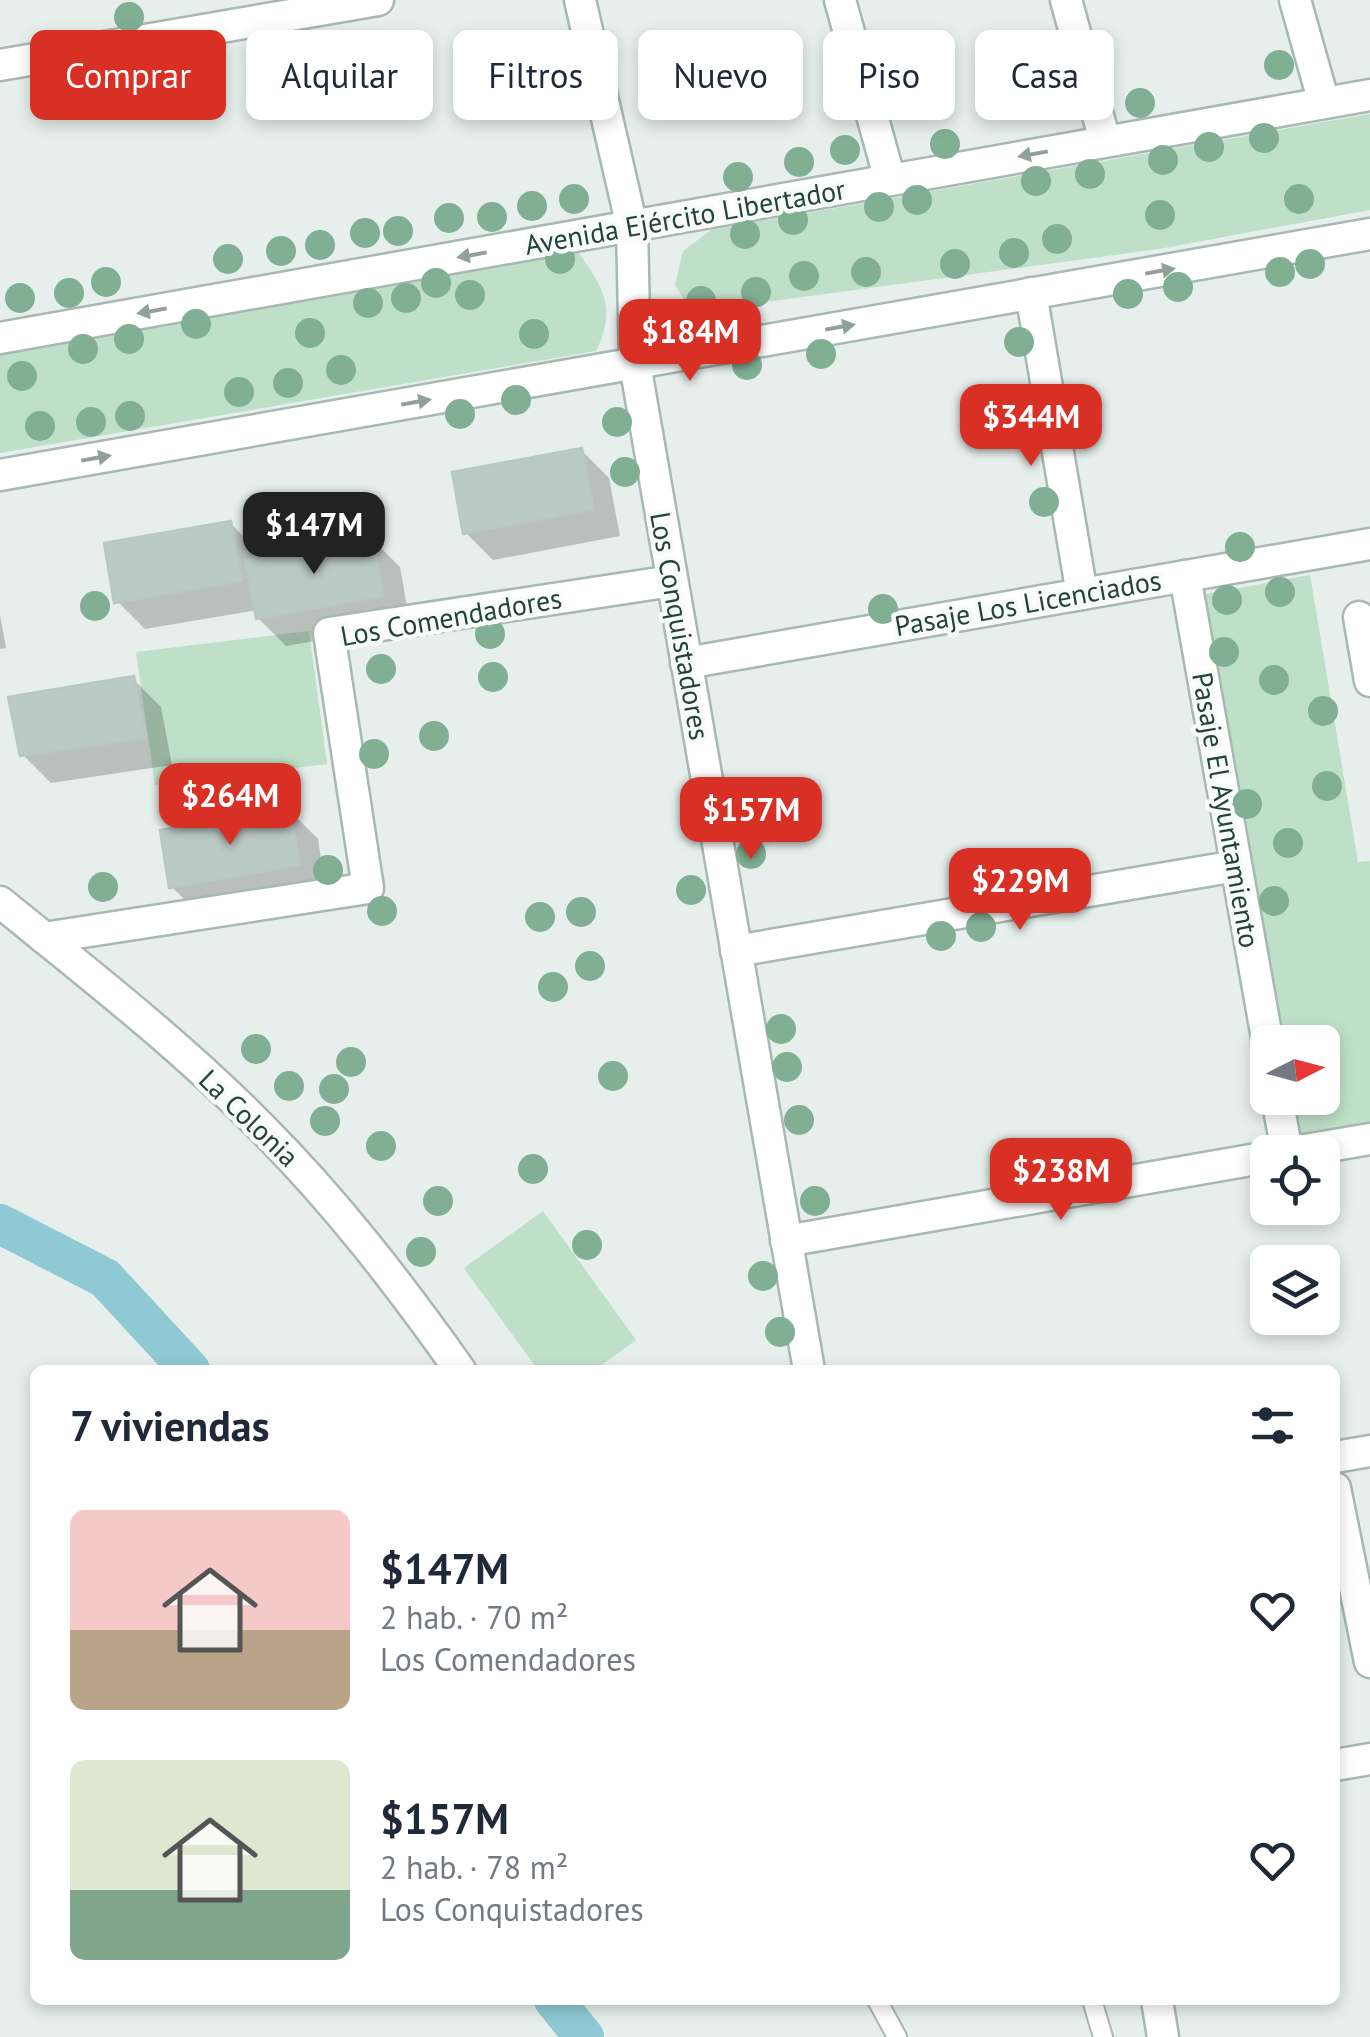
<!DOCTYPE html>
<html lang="es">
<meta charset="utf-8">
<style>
body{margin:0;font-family:"PT Sans",sans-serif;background:#f2f2f3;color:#1f2937;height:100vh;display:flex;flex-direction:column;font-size:38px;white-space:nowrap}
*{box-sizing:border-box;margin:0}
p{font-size:32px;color:#747a83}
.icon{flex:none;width:55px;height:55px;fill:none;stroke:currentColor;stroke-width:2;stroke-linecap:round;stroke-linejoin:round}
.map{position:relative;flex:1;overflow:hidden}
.details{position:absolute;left:30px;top:1365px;width:1310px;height:640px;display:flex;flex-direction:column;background:#fff;border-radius:15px;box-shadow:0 5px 15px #0003}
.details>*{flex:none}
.guide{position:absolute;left:30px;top:30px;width:1310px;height:90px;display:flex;gap:20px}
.needle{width:65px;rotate:84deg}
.buttons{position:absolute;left:1250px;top:1025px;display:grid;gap:20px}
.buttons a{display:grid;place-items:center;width:90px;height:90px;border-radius:15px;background:#fff;box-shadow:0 5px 15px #0003;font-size:50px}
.price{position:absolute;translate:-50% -85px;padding:0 22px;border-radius:20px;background:#d93025;color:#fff;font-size:32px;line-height:65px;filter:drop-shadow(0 2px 5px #0008)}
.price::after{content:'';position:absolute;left:50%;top:60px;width:30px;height:22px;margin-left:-15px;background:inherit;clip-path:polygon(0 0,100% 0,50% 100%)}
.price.current{background:#222;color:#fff}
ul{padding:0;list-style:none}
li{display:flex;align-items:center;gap:30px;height:250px;padding:0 40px}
li span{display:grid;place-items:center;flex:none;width:280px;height:200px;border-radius:15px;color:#555}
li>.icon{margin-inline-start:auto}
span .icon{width:120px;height:120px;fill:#fffc;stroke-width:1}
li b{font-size:42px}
h2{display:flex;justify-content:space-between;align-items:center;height:120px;padding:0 40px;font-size:42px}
.chip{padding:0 35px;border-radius:15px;background:#fff;box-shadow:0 5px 15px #0003;font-size:35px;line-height:90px}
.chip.current{background:#d93025;color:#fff}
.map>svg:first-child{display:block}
.green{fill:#bfe0c8}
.shadow{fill:#0003}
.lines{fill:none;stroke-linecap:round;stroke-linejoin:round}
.canal{stroke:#8ec9d4;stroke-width:40}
.building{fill:#bbcac4;stroke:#b8c9c2;stroke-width:2.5}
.service-casing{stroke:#a8b8b2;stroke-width:22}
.minor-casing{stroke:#a8b8b2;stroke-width:35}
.service{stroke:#fff;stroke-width:18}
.minor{stroke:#fff;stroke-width:30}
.tree{fill:#80af93}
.oneway{fill:#92a09c}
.labels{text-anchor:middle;stroke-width:9;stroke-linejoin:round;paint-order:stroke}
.street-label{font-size:28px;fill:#24423a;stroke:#f7fbf9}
</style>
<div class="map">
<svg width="1370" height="2037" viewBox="0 0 1370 2037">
<rect width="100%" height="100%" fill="#e6efeb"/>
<g class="green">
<polygon points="1370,114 1370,210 1159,249 692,312 675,285 683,251 711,230"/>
<path d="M576 249C602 286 618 307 596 351L0 453V354Z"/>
<polygon points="1310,575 1358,862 1370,861 1370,1128 1291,1141 1284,1098 1322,1098 1322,1042 1275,1042 1200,595"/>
<polygon points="309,631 327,764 155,785 136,652"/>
<polygon points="543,1211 636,1340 595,1370 538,1370 464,1268"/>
</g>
<g class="shadow">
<polygon points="581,450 609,478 620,536 493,560 465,532"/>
<polygon points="230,523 258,551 260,559 372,539 400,567 410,624 286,646 258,618 257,610 145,629 117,601"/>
<polygon points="0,615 6,648 0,649"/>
<polygon points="133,679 161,707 172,765 51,783 23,755"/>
<polygon points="290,811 318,839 326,893 199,914 171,886"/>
</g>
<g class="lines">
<g class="canal">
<polyline points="0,1224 105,1278 190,1370"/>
<polyline points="554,2000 584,2037"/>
</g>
</g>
<g class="building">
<polygon points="582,448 594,509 463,534 452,472"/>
<polygon points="231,521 242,581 114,603 104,543"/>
<polygon points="373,536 383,596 256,619 245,559"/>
<polygon points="134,676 146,738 20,756 8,697"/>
<polygon points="290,808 300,865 169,888 160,830"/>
</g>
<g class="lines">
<defs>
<g id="service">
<polyline points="877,2000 897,2037"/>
<polyline points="1092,2000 1103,2037"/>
</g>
<g id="minor">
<polyline points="580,0 632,227 635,364 809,1370"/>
<polyline points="840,0 890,180"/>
<polyline points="1066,0 1105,141"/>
<polyline points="1295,0 1324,103"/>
<polyline points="0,65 378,0"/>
<polyline points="1031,293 1082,594"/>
<polyline points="0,338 1370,95"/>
<polyline points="0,475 1370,234"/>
<polyline points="1185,576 1268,1044"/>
<polyline points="1359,617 1370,681"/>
<polyline points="686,663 1370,544"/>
<path d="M0 902C89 974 181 1046 261 1127 336 1202 399 1284 460 1370"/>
<polyline points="44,938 368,888 329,633 672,581"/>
<polyline points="736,951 1236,866"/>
<polyline points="1277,1098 1287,1152"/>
<polyline points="1293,1152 1370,1139"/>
<polyline points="786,1241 1268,1157"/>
<polyline points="1335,1457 1370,1451"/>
<polyline points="1335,1488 1370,1662"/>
<polyline points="1335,1765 1370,1759"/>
<polyline points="1157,2000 1163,2037"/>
</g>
</defs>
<use href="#service" class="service-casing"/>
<use href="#minor" class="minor-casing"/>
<use href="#service" class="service"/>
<use href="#minor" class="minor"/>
</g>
<g class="tree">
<circle cx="129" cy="17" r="15"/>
<circle cx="1279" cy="65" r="15"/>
<circle cx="1140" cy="103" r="15"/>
<circle cx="1264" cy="138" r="15"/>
<circle cx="945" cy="144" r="15"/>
<circle cx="1209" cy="147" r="15"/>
<circle cx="845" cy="150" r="15"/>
<circle cx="1163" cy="160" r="15"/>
<circle cx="799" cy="162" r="15"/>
<circle cx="1090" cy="174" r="15"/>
<circle cx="738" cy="177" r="15"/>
<circle cx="1036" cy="181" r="15"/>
<circle cx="574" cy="199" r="15"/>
<circle cx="1299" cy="199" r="15"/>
<circle cx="917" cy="200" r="15"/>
<circle cx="532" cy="206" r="15"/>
<circle cx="879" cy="207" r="15"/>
<circle cx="1160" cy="215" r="15"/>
<circle cx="492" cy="217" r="15"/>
<circle cx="449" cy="218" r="15"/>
<circle cx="793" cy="220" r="15"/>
<circle cx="398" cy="231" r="15"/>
<circle cx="365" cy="233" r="15"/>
<circle cx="745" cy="234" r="15"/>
<circle cx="1057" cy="239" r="15"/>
<circle cx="320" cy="245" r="15"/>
<circle cx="281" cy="251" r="15"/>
<circle cx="1014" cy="253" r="15"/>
<circle cx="228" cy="259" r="15"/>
<circle cx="560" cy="259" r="15"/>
<circle cx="955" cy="264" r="15"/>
<circle cx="1310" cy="264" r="15"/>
<circle cx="866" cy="272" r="15"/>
<circle cx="1280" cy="272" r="15"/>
<circle cx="804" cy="276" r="15"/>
<circle cx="106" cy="282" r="15"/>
<circle cx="436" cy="283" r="15"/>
<circle cx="1178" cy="287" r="15"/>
<circle cx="756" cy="292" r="15"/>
<circle cx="69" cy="293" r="15"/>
<circle cx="1128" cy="294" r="15"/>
<circle cx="470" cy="295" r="15"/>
<circle cx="20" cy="298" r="15"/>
<circle cx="406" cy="298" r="15"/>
<circle cx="701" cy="301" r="15"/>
<circle cx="368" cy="303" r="15"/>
<circle cx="196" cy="324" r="15"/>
<circle cx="310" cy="333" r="15"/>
<circle cx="534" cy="334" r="15"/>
<circle cx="129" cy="339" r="15"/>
<circle cx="1019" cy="342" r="15"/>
<circle cx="83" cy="349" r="15"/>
<circle cx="821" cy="354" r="15"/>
<circle cx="747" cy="365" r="15"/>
<circle cx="341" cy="370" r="15"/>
<circle cx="22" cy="376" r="15"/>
<circle cx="288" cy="383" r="15"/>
<circle cx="239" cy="392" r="15"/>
<circle cx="516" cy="400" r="15"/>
<circle cx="460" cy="414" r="15"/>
<circle cx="130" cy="416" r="15"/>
<circle cx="91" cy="422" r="15"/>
<circle cx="617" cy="422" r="15"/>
<circle cx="40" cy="426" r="15"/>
<circle cx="1029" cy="437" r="15"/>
<circle cx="625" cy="472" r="15"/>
<circle cx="1044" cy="502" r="15"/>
<circle cx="1240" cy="547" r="15"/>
<circle cx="1280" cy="592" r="15"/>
<circle cx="1227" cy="600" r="15"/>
<circle cx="95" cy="606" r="15"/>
<circle cx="883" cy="609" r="15"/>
<circle cx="490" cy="634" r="15"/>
<circle cx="1224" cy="652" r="15"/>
<circle cx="381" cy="669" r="15"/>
<circle cx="493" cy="677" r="15"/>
<circle cx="1274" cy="680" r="15"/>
<circle cx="1323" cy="711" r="15"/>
<circle cx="434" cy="736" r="15"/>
<circle cx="374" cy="754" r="15"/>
<circle cx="1327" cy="786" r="15"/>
<circle cx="1247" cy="804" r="15"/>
<circle cx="1288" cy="843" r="15"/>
<circle cx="751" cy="854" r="15"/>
<circle cx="328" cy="870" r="15"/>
<circle cx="103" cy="887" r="15"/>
<circle cx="691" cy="890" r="15"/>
<circle cx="1274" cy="901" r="15"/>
<circle cx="382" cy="911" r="15"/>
<circle cx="581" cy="912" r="15"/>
<circle cx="540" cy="917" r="15"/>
<circle cx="981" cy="927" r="15"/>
<circle cx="941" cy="936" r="15"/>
<circle cx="590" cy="966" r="15"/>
<circle cx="553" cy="987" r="15"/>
<circle cx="781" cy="1029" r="15"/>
<circle cx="256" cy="1049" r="15"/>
<circle cx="351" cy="1062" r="15"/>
<circle cx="787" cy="1067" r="15"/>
<circle cx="613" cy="1076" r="15"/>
<circle cx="289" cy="1086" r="15"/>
<circle cx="334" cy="1089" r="15"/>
<circle cx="799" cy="1120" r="15"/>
<circle cx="325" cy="1121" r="15"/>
<circle cx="381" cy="1146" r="15"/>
<circle cx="533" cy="1169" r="15"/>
<circle cx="438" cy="1201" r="15"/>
<circle cx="815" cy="1201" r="15"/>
<circle cx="587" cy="1245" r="15"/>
<circle cx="421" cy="1252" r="15"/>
<circle cx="763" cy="1276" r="15"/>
<circle cx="780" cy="1332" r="15"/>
</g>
<defs><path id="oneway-solid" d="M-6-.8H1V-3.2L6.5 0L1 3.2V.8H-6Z" transform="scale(2.5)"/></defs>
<g class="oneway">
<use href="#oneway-solid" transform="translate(1033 154) rotate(170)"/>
<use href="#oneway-solid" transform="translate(472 255) rotate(170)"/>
<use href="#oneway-solid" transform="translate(1160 271) rotate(-10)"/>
<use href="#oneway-solid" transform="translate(152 311) rotate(170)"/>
<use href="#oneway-solid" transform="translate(840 327) rotate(-10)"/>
<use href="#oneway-solid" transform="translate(416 402) rotate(-10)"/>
<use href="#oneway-solid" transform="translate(96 458) rotate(-10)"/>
</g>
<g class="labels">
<g class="street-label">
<text transform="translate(685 217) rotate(-10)" y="10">Avenida Ejército Libertador</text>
<text transform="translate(1028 603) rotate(-10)" y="10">Pasaje Los Licenciados</text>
<text transform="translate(451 617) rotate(-10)" y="10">Los Comendadores</text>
<text transform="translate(680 626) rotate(80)" y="10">Los Conquistadores</text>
<text transform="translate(1226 810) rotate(80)" y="10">Pasaje El Ayuntamiento</text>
<text transform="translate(249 1118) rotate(44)" y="10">La Colonia</text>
</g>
</g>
</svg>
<div class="buttons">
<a><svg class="needle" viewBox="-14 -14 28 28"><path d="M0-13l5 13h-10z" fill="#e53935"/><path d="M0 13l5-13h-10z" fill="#747a83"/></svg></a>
<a><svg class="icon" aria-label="locate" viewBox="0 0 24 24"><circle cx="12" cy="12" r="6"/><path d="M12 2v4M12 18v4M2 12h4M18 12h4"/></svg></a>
<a><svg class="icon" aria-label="layers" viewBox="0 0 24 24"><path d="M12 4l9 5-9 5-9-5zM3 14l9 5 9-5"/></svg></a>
</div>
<b class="price" style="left:690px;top:384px">$184M</b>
<b class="price" style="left:1031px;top:469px">$344M</b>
<b class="price current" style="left:314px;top:577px">$147M</b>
<b class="price" style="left:230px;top:848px">$264M</b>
<b class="price" style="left:751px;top:862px">$157M</b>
<b class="price" style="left:1020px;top:933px">$229M</b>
<b class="price" style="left:1061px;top:1223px">$238M</b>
<div class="guide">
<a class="chip current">Comprar</a>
<a class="chip">Alquilar</a>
<a class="chip">Filtros</a>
<a class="chip">Nuevo</a>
<a class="chip">Piso</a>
<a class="chip">Casa</a>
</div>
<section class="details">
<h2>7 viviendas<svg class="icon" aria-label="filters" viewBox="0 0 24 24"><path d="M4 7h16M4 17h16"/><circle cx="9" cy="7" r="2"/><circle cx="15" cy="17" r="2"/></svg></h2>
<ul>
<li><span style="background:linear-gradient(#f6c9c9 60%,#b9a48a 0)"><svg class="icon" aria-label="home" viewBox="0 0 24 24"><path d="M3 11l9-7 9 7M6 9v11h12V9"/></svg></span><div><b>$147M</b><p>2 hab. · 70 m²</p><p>Los Comendadores</p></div><svg class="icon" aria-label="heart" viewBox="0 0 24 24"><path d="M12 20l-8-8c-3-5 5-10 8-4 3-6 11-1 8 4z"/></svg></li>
<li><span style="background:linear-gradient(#dfe7d0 65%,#7fa58c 0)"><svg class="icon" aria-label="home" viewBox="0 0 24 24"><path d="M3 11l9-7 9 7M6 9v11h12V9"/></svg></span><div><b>$157M</b><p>2 hab. · 78 m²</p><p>Los Conquistadores</p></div><svg class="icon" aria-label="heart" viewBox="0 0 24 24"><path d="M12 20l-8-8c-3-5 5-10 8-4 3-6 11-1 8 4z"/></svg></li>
</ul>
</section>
</div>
